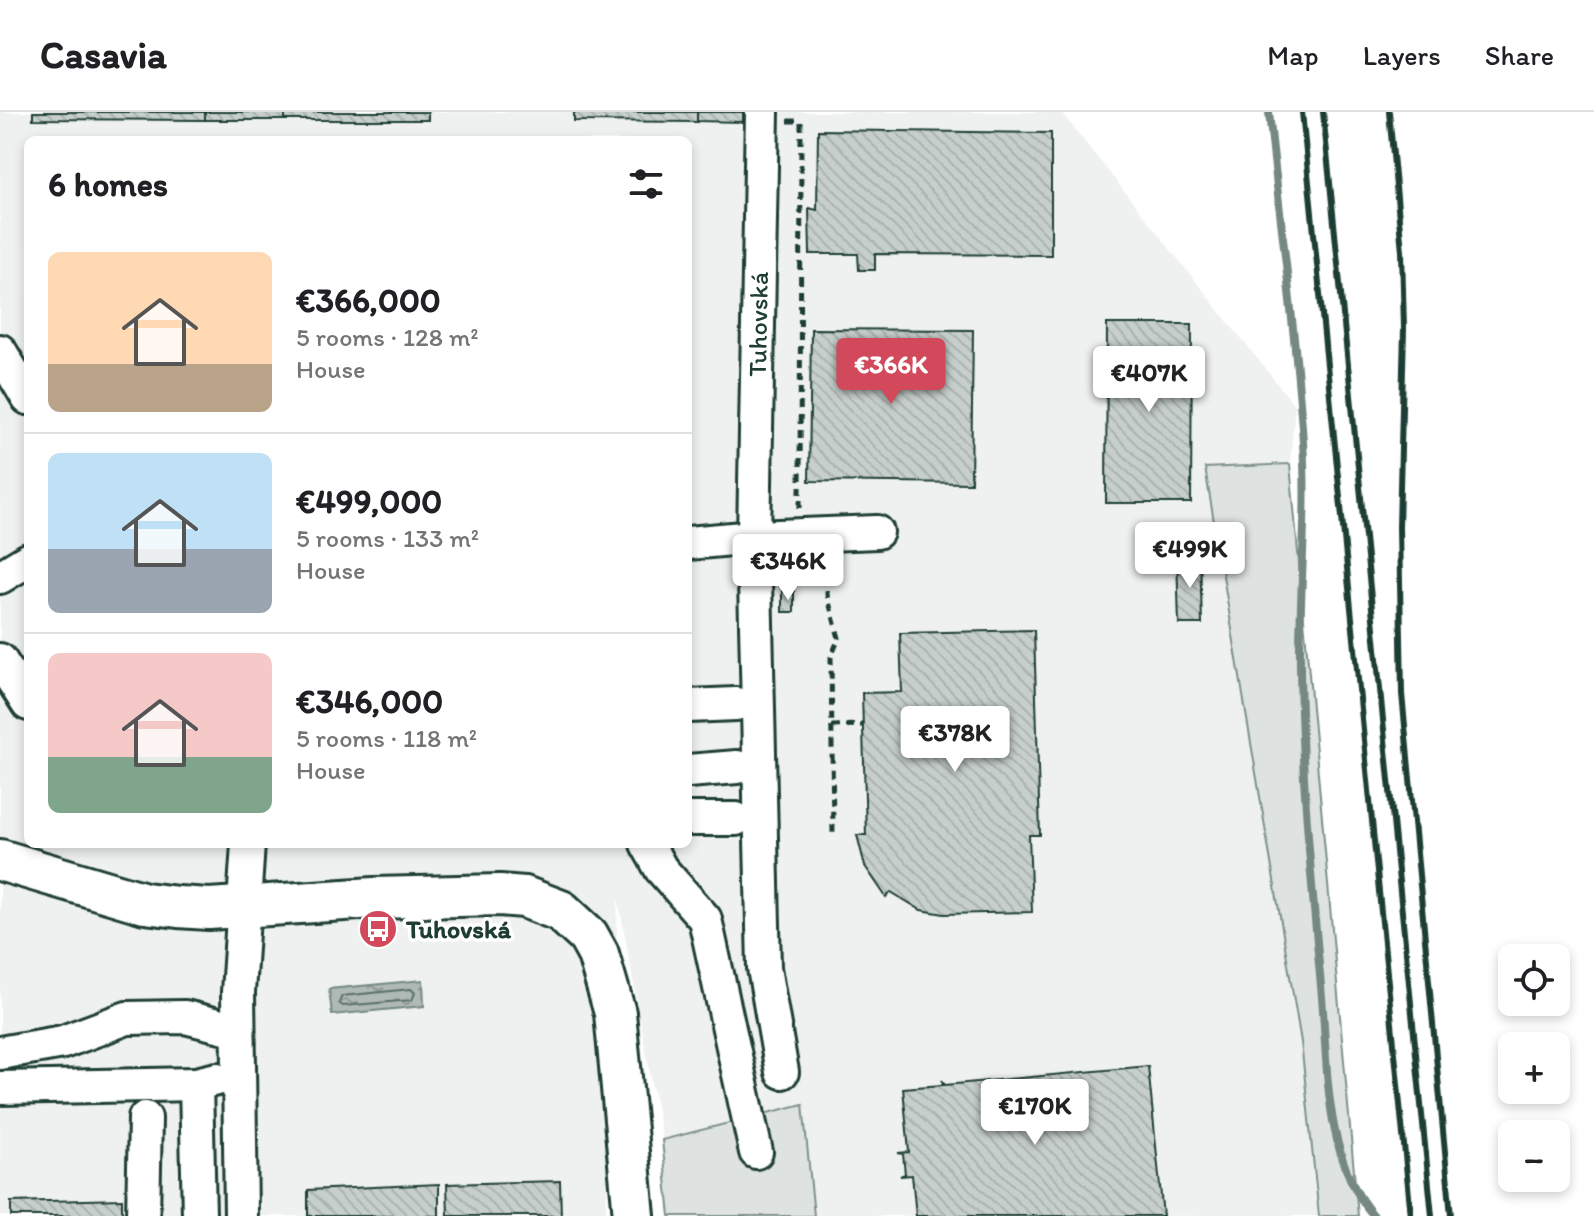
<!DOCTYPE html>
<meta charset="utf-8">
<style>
body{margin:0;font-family:Itim,sans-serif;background:#f6f6f6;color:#202124;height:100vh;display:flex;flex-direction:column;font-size:30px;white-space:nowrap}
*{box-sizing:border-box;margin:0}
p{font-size:26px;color:#757577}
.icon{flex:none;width:44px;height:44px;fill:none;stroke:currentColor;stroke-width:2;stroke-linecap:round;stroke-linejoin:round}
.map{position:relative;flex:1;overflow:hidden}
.panel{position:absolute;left:24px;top:24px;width:668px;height:712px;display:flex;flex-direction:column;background:#fff;border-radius:12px;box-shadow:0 4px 12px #0003}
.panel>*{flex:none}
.controls{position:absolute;left:1498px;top:832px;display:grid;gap:16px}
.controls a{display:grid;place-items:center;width:72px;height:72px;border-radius:12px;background:#fff;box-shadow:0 4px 12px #0003;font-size:40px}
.price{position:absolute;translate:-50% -68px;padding:0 18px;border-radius:8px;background:#fff;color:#222;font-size:26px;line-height:52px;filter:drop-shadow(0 2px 4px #0008)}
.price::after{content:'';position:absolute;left:50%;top:48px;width:24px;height:18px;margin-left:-12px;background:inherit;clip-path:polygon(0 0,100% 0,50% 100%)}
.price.selected{background:#d1495b;color:#fff}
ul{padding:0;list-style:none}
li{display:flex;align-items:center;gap:24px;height:200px;padding:0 24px}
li+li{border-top:2px solid #e0e0e0}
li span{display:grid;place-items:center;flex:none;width:224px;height:160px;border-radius:12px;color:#555}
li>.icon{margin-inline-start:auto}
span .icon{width:96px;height:96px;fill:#fffc;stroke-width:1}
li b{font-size:34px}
h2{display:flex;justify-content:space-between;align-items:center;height:96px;padding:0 24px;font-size:34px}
header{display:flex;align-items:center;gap:48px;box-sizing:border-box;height:112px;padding:0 40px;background:#fff;border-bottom:2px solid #e0e0e0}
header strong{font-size:38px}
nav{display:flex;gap:44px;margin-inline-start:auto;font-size:28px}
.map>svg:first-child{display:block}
.built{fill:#eef1f0;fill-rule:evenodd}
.grass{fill:#dee3e2;stroke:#7e908b;stroke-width:2}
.water{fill:url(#water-ripples);stroke:#758883;stroke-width:2}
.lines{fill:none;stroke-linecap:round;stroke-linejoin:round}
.shore{stroke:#596f68;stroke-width:2}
.stream{stroke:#758883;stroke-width:8}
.building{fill:url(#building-back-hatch);stroke:#1f3d34;stroke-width:2}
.minor-casing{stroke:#1f3d34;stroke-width:38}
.major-casing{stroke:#1f3d34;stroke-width:46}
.path{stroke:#1f3d34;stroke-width:5;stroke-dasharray:8 6;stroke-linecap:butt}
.minor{stroke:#fff;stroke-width:32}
.major{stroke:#fff;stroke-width:40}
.rail{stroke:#1f3d34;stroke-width:6}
.labels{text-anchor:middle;stroke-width:7;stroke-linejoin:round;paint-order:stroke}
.street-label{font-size:26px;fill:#1f3d34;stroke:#fff}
.poi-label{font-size:26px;font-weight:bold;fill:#1f3d34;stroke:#fff;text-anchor:start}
</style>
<header>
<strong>Casavia</strong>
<nav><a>Map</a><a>Layers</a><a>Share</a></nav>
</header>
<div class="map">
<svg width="1594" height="1104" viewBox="0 0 1594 1104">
<defs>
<pattern id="water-ripples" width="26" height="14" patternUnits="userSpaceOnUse" patternTransform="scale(2)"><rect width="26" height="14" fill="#afbab7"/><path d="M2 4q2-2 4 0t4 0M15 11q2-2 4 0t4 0" fill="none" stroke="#8e9896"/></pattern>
<pattern id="building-back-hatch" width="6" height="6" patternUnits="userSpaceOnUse" patternTransform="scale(2)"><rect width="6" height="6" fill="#c7cfcc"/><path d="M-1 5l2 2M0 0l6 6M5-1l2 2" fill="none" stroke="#aab3b0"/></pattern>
</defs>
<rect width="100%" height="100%" fill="#fff"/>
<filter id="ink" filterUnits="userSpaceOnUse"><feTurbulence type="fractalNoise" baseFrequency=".0125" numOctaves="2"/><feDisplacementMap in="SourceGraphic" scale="16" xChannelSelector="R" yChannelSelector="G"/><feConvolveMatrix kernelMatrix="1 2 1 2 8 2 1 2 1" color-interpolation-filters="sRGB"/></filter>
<g filter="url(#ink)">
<path class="built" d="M0 0H1061L1295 294 1290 352 1206 356 1301 930 1319 1104H814L803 992 662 1027 618 786 606 1104H0ZM28 28H688V732H28Z"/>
<g class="grass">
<polygon points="1290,352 1358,1104 1319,1104 1301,930 1205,356"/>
<polygon points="803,992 814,1104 670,1104 662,1028"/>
</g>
<polygon class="water" points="423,868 424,894 332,903 329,877"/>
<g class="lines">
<polygon class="shore" points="411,877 415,881 412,888 343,894 339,891 342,884"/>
<path class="stream" d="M1269 0C1280 110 1296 220 1303 330 1308 405 1299 479 1300 554 1301 664 1312 775 1322 885 1328 956 1324 1048 1374 1104"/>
</g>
<g class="building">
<polygon points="33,0 205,0 205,8 33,7"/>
<rect x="205" y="0" width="80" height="8"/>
<rect x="285" y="0" width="143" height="8"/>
<polygon points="574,0 697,0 697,10 574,9"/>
<polygon points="697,0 743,0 743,10 697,9"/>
<polygon points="818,18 1051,21 1051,143 875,142 875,158 859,158 858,142 810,142 809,96 817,98"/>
<polygon points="1107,212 1192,212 1191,391 1106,391"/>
<polygon points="811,217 973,218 971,371 809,369"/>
<polygon points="1177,444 1200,444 1202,512 1179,512"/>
<rect x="782" y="479" width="12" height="21"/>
<polygon points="1034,518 1040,723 1029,723 1032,800 944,802 921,798 891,780 886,785 865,754 857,723 866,723 862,581 902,580 900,521"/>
<polygon points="1148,954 1163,1104 916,1104 912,1063 900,1064 905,1062 903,1042 898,1041 909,1040 903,976 943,973 942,968 945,973"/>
<polygon points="560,1069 561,1104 448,1104 447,1072"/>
<polygon points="439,1072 439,1104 308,1104 308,1078"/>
<polygon points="122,1087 122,1104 11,1104 11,1090"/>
</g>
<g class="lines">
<defs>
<g id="minor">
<polyline points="762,0 754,425 877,420"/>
<polyline points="0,239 28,286"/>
<polyline points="688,431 754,425 764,856 782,960"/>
<polyline points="0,465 28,448"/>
<polyline points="0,548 28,592"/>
<polyline points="688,594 736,592"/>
<polyline points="688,659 737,655"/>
<polyline points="688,707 736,707"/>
<polyline points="647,732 661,757 705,807 756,1040"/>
<polyline points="0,941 63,930 127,906 185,905 238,918"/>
<polyline points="0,976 196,972"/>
<polyline points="143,1104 145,1006"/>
<polyline points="199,1104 196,972 217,967"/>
<polyline points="241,1104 238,880 248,732"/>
</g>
<polyline id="major" points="0,748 145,791 178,795 209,797 374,786 500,783 524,785 561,799 588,824 598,842 615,901 634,1104"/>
</defs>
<use href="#minor" class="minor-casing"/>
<use href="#major" class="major-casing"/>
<g class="path">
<polyline points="788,9 801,9 800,398"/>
<polyline points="828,450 827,483 839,526 831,545 833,722"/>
<polyline points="832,614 863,613"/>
</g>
<use href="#minor" class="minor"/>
<use href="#major" class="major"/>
<g class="rail">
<polyline points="1302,0 1411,1104"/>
<polyline points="1323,0 1432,1104"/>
<polyline points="1389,0 1402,139 1404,217 1399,415 1402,582 1451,1104"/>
</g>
</g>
</g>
<defs>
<symbol id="bus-disc" viewBox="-11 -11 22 22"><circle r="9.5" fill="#d1495b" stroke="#fff"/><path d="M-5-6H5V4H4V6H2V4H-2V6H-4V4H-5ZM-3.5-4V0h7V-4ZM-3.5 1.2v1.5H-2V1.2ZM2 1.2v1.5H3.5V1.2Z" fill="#fff"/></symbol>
</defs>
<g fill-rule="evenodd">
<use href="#bus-disc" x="356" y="795" width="44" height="44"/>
</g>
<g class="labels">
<g class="street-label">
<text transform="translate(758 212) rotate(-89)" y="9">Tuhovská</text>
</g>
<g class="poi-label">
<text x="406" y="826">Tuhovská</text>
</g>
</g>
</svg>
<div class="controls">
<a><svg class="icon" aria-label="locate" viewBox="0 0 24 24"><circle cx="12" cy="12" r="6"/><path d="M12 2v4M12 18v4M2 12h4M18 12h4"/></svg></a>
<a>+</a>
<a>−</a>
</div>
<b class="price selected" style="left:891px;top:294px">€366K</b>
<b class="price" style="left:1149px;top:302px">€407K</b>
<b class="price" style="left:1190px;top:478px">€499K</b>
<b class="price" style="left:788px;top:490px">€346K</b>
<b class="price" style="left:955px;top:662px">€378K</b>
<b class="price" style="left:1035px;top:1035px">€170K</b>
<section class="panel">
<h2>6 homes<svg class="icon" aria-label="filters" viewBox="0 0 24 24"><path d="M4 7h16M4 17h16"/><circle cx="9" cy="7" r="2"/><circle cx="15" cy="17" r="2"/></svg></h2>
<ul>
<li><span style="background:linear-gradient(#ffd9b3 70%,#b9a48a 0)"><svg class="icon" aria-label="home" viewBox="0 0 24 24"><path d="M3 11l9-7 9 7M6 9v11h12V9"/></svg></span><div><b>€366,000</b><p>5 rooms · 128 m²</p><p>House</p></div></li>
<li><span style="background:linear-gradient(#bfe0f5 60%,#9aa5b1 0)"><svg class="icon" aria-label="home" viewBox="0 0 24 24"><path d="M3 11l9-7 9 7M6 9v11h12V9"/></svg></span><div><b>€499,000</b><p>5 rooms · 133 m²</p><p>House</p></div></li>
<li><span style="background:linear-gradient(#f6c9c9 65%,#7fa58c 0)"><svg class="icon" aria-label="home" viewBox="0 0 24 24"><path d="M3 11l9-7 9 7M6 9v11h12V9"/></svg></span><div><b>€346,000</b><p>5 rooms · 118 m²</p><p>House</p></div></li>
</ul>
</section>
</div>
